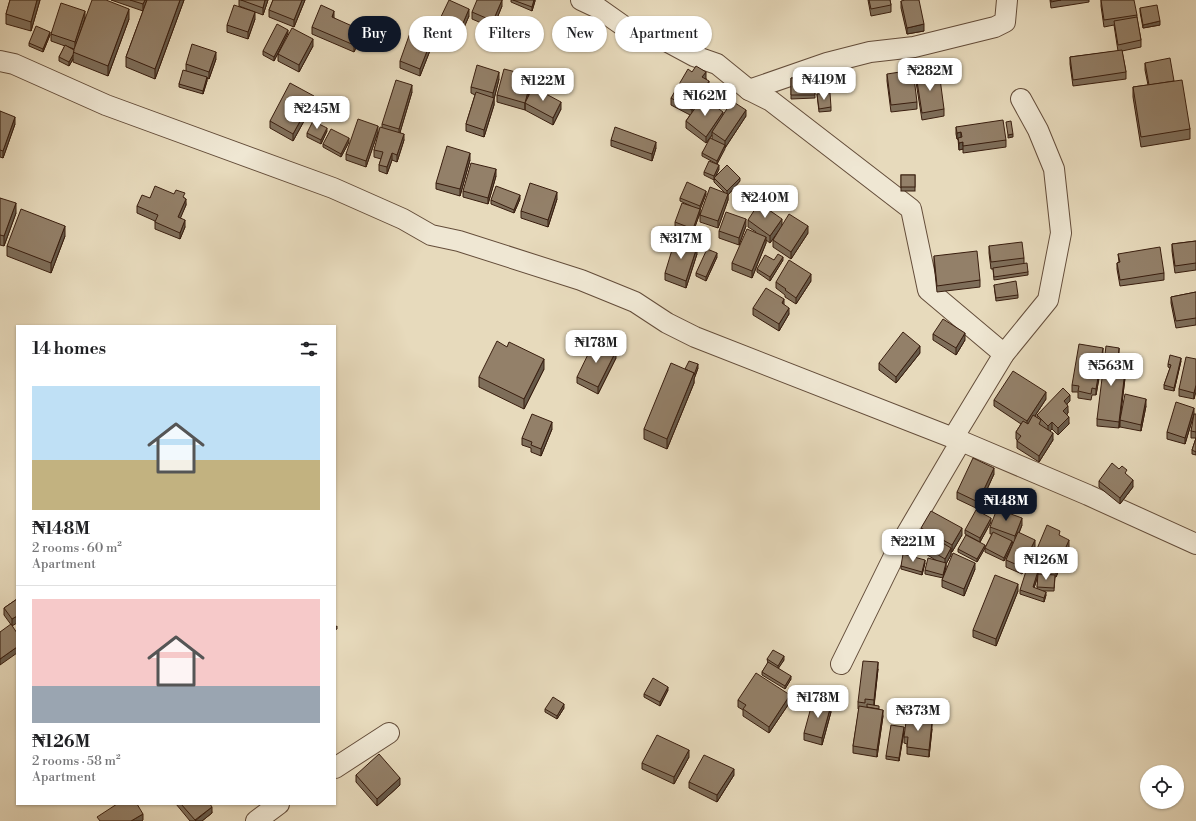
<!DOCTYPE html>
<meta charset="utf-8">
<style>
body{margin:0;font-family:"Libre Bodoni",serif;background:#f2f2f2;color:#202124;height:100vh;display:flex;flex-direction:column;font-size:15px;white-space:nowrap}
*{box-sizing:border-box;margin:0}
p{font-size:13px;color:#757577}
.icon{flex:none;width:22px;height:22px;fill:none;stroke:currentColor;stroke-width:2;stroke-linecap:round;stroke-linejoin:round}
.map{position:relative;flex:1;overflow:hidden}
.drawer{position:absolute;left:16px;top:325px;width:320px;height:480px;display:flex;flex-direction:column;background:#fff;border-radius:0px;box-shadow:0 1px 3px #0004}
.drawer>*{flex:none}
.banner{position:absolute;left:348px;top:16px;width:380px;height:36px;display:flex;gap:8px}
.buttons{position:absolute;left:1140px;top:765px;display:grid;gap:8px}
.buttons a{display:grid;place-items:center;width:44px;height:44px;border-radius:50%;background:#fff;box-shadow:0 1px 3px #0004;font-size:20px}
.price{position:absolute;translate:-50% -34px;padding:0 9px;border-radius:8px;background:#fff;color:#222;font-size:13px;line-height:26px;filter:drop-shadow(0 1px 2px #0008)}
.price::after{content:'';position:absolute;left:50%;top:24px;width:12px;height:9px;margin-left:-6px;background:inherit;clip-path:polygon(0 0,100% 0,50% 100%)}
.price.active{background:#111827;color:#fff}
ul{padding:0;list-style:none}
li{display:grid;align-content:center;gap:8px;height:212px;padding:0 16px}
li+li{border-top:1px solid #e0e0e0}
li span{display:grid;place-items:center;height:124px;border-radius:0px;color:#555}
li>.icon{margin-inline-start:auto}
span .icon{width:72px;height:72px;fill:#fffc;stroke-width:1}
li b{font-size:17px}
h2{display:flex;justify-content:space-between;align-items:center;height:48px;padding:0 16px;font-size:17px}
.chip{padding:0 14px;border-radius:18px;background:#fff;box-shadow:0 1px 3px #0004;font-size:14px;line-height:36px}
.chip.active{background:#111827;color:#fff}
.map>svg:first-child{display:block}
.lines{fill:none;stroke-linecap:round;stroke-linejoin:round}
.street-casing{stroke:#644d3a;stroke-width:22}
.street{stroke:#efe7d3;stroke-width:20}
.wall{fill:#7e6e5a;stroke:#391e0f;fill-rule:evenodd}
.shaded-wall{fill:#675a4a;stroke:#391e0f}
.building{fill:#938069;stroke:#391e0f}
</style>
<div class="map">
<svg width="1196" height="821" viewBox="0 0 1196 821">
<rect width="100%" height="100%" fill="#e7dabc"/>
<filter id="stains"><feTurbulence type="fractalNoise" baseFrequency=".005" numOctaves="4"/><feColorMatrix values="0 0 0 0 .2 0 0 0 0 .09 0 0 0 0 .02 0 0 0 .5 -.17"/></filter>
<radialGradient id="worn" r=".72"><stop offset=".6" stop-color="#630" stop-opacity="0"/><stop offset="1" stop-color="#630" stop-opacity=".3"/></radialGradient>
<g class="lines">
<defs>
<g id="street">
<polyline points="581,0 598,8 632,32 668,42 694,56 717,64 749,90 771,101 911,209 928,290 1004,354"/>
<polyline points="0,61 14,64 106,105 333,188 403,219 431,235 459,241 581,280 635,302 667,323 695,337 961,441 897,550 841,664"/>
<polyline points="749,90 827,63 870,52 914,47 995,27 1005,22 1007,0"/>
<polyline points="953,438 1004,354 1048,300 1061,233 1054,169 1038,130 1021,99"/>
<polyline points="961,441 1088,495 1196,544"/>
<polyline points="335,768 389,733"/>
<polyline points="256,821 279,804"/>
</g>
</defs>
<use href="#street" class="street-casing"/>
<use href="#street" class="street"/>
</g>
<g class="wall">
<polygon points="10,0 40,0 31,31 6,24 6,14"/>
<polygon points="111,0 184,0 155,79 126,67 126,57 143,11"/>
<polygon points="239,0 268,0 263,15 239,6"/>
<polygon points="273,0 305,0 294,27 269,17 269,10"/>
<polygon points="511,0 535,0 535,1 532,11 511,2"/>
<polygon points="868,0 890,0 891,5 891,12 871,16"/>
<polygon points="1050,0 1089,0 1089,2 1051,8"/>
<polygon points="1101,0 1137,15 1137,18 1141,40 1141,47 1122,51 1126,72 1126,79 1073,86 1070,64 1070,57 1118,51 1114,25 1104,27 1101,6"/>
<polygon points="901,1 924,31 907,34 901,8"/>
<polygon points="502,6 493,28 472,19 472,12"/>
<polygon points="1140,8 1160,25 1143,28 1140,12"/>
<polygon points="469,16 458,41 437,32 437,25"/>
<path d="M85 18 79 36 129 19 108 76 73 62V59L69 66 59 61V57L65 46 51 41V34ZM66 46 74 49V50Z"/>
<polygon points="334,18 361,37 354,52 312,34 312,27"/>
<polygon points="255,19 248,39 227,32 227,25"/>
<polygon points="498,25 523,31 520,39 498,28"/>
<polygon points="288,33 274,61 263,55 263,51"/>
<polygon points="50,35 43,52 29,46 29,43"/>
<polygon points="313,46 299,72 278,61 278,54"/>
<polygon points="431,48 420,76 400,68 400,61"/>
<polygon points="216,59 209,79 207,78 207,81 203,94 179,87 179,84 186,71 186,64"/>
<polygon points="1145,63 1174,81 1190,129 1190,139 1141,147 1133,97 1133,87 1148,85 1145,70"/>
<polygon points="887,74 917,102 917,109 891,112 887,81"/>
<polygon points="916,75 944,109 944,116 922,120 916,82"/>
<polygon points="706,78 709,88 704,98 723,115 746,116 725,148 725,147 717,164 702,156 702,153 712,139 712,135 706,143 686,128 686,121 690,115 671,105 671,98"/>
<polygon points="791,78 814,78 815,98 791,99"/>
<polygon points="499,79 494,99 494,105 484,137 466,131 466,124 475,95 471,93 471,87"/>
<polygon points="532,83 528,96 561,109 553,125 525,110 497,102 497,95"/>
<polygon points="412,92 400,132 404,140 397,162 392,160 387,174 379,171 379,165 381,159 374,157 374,150 382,127 382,124"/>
<polygon points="817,94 831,107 831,111 819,112"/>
<polygon points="314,103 293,141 270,128 270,121"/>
<polygon points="0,111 15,124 3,158 0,157"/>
<polygon points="956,127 1006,140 1006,147 963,153 963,149 959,150 958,139 957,139 956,134"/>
<polygon points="327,131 321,144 307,137 307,133"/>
<polygon points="378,132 366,167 346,160 346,154"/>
<polygon points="611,140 656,148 652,161 611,146"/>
<polygon points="349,142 341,157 323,147 323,144"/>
<polygon points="470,160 460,196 436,189 436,183"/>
<polygon points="719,169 715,177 740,181 728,195 728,200 718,228 700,222 700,215 725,193 714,182 714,179 714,180 704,175 704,172"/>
<rect x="901" y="175" width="14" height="16"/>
<polygon points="496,176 488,204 463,197 463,191"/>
<polygon points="706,194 700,209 700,213 693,232 675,226 675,222 691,206 680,201 680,198"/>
<polygon points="0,198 16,213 4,246 0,245"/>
<polygon points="150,198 185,198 186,205 180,218 185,227 180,239 155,229 155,221 137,213 137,206"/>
<polygon points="520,199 514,213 491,204 491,200"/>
<polygon points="557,199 548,227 521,218 521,211"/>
<polygon points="748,220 782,225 808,233 791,259 773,247 773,240 778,232 770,243 766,240 766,243 752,278 732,270 732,263 756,232 748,227"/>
<polygon points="746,226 739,245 719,238 719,231"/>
<polygon points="65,236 51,273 7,256 7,246"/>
<polygon points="1196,241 1196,270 1175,273 1172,251 1172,244"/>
<polygon points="989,246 1024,258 1024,263 1028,272 1028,275 994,280 993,269 991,269 989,253"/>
<polygon points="697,254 686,288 665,280 665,273"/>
<polygon points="1118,254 1164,273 1164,280 1120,286 1117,269 1117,263 1119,262"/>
<polygon points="934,256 980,280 980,287 937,292 934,263"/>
<polygon points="717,257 706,281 696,276 696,273"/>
<polygon points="774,260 783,260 770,281 757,272 757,269"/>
<polygon points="811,281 796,304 785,297 785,295 776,288 776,282"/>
<polygon points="994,285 1018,295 1018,298 996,301"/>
<polygon points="1196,292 1196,325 1176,328 1171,303 1171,297"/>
<polygon points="784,305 789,314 779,331 753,315 753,308"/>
<polygon points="933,334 965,340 956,355 933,340"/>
<polygon points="920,353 896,383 879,370 879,363"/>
<polygon points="1103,355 1096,395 1092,395 1091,400 1078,398 1078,392 1072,392 1072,385"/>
<polygon points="1119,355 1117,370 1125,378 1119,428 1097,426 1097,419"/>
<polygon points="616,358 598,394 577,383 577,377"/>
<polygon points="1196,359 1194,399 1179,396 1179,389"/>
<polygon points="1181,361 1174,391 1164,389 1164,385 1170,368 1168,367 1168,364"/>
<polygon points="698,368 694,379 694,383 667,449 644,439 644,429 685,369"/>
<polygon points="544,369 524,409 479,387 479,377"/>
<polygon points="1046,399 1035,416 1037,418 1037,415 1070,401 1067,404 1068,413 1067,414 1069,424 1058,435 1052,429 1050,431 1053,440 1039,462 1017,448 1017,440 1016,439 1016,432 1021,424 994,406 994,400"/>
<polygon points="1146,406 1141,431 1120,427 1120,420"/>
<polygon points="1194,414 1185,444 1167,439 1167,432"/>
<polygon points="1196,414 1196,455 1192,454 1192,450 1196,438 1191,438 1191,431"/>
<polygon points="552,429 541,456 531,452 531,448 522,445 522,438"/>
<polygon points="994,474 978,509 957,499 957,492"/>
<polygon points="1127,475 1133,487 1120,504 1099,487 1099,481"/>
<polygon points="991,522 980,542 965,534 965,530"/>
<polygon points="1022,525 1019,533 1035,547 1022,574 1006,567 1006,560 1013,543 1012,542 1004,561 985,552 985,548 992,534 990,534 990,527"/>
<polygon points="921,528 962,535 952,552 951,552 951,555 946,564 946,567 944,574 975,569 964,596 942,587 942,580 943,578 925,574 925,570 937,561 913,546 913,540 921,530"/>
<path d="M1060 536 1069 547 1056 577H1055L1054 591H1043L1046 595 1044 602 1020 594V590L1038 574 1052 575 1042 571V566L1034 563V556ZM1038 576 1037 589 1034 588Z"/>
<polygon points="985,548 977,562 958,552 958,549"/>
<polygon points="925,563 922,575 901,569 901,566"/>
<polygon points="1018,591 996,646 973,637 973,630"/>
<polygon points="17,599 12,626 4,615 4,608"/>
<polygon points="767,659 784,660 778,668 791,679 785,689 762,675 762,672 768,663"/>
<polygon points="878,669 874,705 879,709 883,716 877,757 853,753 853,746 859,709 858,709 858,702"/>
<polygon points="668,690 660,706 644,697 644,694"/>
<polygon points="738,700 790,702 769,733 743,716 743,710 738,707"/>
<polygon points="564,708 557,719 545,712 545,709"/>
<polygon points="831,712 822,745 804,740 804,733"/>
<polygon points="921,721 932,729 929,757 907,754 907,744 904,743 904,737"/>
<polygon points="904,731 899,761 886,759 886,756"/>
<polygon points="689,757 674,784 642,769 642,763"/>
<polygon points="356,775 400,785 377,806 356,782"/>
<polygon points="734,775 717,802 689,788 689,782"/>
<polygon points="176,804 210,804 212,813 202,821 190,821"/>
</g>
<g class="shaded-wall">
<polygon points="37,0 40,0 31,31 31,22"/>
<polygon points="145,0 147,0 143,11 143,4"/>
<polygon points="180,0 184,0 155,79 155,69"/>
<polygon points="265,0 268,0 263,15 263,8"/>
<polygon points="302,0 305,0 294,27 294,20"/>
<polygon points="502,0 502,6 493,28 493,21"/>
<polygon points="534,0 535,0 535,1 532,11 532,7"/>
<polygon points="129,9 129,19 108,76 108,66"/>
<polygon points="469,9 469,16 458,41 458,35"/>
<polygon points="85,11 85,18 75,49 75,42"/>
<polygon points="334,11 334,18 332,17"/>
<polygon points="255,12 255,19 248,39 248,32"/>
<polygon points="1160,21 1160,25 1143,28 1143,25"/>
<polygon points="924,24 924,31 907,34 907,28"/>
<polygon points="523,27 523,31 520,39 520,35"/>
<polygon points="288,30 288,33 274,61 274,57"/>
<polygon points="361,30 361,37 354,52 354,45"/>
<polygon points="50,32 50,35 43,52 43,49"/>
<polygon points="313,39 313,46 299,72 299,65"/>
<polygon points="431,41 431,48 420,76 420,69"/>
<polygon points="216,52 216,59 209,79 209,72"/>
<polygon points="73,55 73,59 69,66 69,62"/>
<polygon points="499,72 499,79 494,99 494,105 484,137 484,130 493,99 493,93"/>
<polygon points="706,72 706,78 702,84 702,77"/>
<polygon points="532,76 532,83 526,104 525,103 525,110 525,103"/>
<polygon points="207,77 207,81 203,94 203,91"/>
<polygon points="709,81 709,88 692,117 692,110"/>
<polygon points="412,85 412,92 399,136 399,129"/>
<polygon points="314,96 314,103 293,141 293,134"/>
<polygon points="561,102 561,109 553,125 553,118"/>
<polygon points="746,110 746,116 725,148 725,141"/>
<polygon points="723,112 723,119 712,132 712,135 706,143 706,137"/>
<polygon points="15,117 15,124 3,158 3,151"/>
<polygon points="378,126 378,132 366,167 366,161"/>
<polygon points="327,128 327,131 321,144 321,140"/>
<polygon points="961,132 961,139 957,139 957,133"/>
<polygon points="404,134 404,140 397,162 397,155"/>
<polygon points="1013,134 1013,137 1008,138 1008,135"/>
<polygon points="349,138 349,142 341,157 341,154"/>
<polygon points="656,142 656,148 652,161 652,154"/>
<polygon points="963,142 963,149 959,150 959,143"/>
<polygon points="725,145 725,149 717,164 717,161"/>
<polygon points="392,153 392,160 387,174 387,167"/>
<polygon points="470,153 470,160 460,196 460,189"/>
<polygon points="719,165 719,169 714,180 714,176"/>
<polygon points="496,169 496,176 488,204 488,198"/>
<polygon points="740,178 740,181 728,195 728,200 718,228 718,221 727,194 727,191"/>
<polygon points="706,191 706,194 700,210 700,206"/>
<polygon points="557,192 557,199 548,227 548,220"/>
<polygon points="520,195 520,199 514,213 514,210"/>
<polygon points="186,199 186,205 178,224 178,217"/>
<polygon points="16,203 16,213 4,246 4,236"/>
<polygon points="700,209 700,213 693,232 693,229"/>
<polygon points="746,219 746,226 739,245 739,238"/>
<polygon points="782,219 782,226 770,243 770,236"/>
<polygon points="185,220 185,227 180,239 180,233"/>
<polygon points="65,226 65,236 51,273 51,263"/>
<polygon points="808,226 808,233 791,259 791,252"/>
<polygon points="766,237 766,243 752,278 752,271"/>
<polygon points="697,247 697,254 686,288 686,281"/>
<polygon points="717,253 717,257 706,281 706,277"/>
<polygon points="783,257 783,260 770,281 770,277"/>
<polygon points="811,274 811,281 796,304 796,298"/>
<polygon points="784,299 784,306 782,303"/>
<polygon points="789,308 789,314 779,331 779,324"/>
<polygon points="965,333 965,340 956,355 956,348"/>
<polygon points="920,346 920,353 896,383 896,377"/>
<polygon points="1103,348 1103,355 1096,395 1096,389"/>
<polygon points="1119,348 1119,355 1117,377 1117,370"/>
<polygon points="616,351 616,358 598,394 598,387"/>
<polygon points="1181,358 1181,361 1174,391 1174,388"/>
<polygon points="544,359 544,369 524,409 524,399"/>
<polygon points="698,364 698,368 694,379 694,383 667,449 667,439 694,373"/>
<polygon points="1125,371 1125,378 1119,428 1119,422"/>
<polygon points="1196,385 1196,392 1194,399 1194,393"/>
<polygon points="1046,392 1046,399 1027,428 1027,421"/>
<polygon points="1070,395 1070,401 1064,407 1064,401"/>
<polygon points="1146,399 1146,406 1141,431 1141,425"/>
<polygon points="1068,406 1068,413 1063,418 1063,411"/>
<polygon points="1194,408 1194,414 1185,444 1185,438"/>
<polygon points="1069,417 1069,424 1058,435 1058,428"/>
<polygon points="552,422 552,429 541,456 541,449"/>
<polygon points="1052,422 1052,429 1048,433 1048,426"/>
<polygon points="1053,433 1053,440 1039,462 1039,456"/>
<polygon points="994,468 994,474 978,509 978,502"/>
<polygon points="1133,480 1133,487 1120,504 1120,498"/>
<polygon points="991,518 991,522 980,542 980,538"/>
<polygon points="1022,518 1022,525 1015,543 1015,536"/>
<polygon points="962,528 962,535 952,552 952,545"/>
<polygon points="1035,540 1035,547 1022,574 1022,567"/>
<polygon points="1069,540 1069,547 1056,577 1056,570"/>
<polygon points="1012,541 1012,545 1004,561 1004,558"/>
<polygon points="985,545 985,548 977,562 977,559"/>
<polygon points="951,548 951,555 946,564 946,567 943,578 945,566 945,559"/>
<polygon points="925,560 925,563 922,575 922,572"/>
<polygon points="975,563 975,569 964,596 964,589"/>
<polygon points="1038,571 1038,575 1033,591 1033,587"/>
<polygon points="1018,584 1018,591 996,646 996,639"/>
<polygon points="1046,592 1046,595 1044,602 1044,598"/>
<polygon points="17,616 17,623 12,626 12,619"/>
<polygon points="337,626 337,629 335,630 335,627"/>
<polygon points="17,647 17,653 0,665 0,659"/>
<polygon points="784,656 784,660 778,669 778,666"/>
<polygon points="878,662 878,669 874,707 874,700"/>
<polygon points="791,676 791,679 785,689 785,686"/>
<polygon points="668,687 668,690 660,706 660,702"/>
<polygon points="790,695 790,702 769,733 769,727"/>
<polygon points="564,704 564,708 557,719 557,716"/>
<polygon points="831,705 831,712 822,745 822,738"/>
<polygon points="883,710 883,716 877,757 877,750"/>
<polygon points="932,722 932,729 929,757 929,750"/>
<polygon points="904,727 904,731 899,761 899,758"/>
<polygon points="689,750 689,757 674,784 674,777"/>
<polygon points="734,769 734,775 717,802 717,795"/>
<polygon points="400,778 400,785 377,806 377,799"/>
<polygon points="212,807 212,813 202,821 195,821"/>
<polygon points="143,814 143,820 142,821 131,821"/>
</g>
<g class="building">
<polygon points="10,0 37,0 31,22 6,14"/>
<polygon points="92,0 106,0 129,9 108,66 73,52"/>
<polygon points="130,0 145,0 143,4"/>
<polygon points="147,0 180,0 155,69 126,57"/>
<polygon points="241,0 265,0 263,8"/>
<polygon points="273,0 302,0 294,20 269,10"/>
<polygon points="449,0 469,9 458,35 437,25"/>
<polygon points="477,0 502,0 493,21 472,12"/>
<polygon points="513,0 534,0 532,7"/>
<polygon points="869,0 890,0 891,5 871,9"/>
<polygon points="905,0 919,0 924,24 907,28 901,1"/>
<polygon points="1051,0 1061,0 1051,2"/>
<polygon points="1101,0 1134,0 1137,15 1104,20"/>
<polygon points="61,3 85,11 75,42 51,34"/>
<polygon points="234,5 255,12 248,32 227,25"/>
<polygon points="321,5 334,11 332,17 361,30 354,45 312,27"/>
<polygon points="1157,5 1160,21 1143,25 1140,8"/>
<polygon points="502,17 523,27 520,35 498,25"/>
<polygon points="1137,17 1141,40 1118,45 1114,21"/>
<polygon points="277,24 288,30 274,57 263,51"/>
<polygon points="36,26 50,32 43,49 29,43"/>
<polygon points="292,28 313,39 299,65 278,54"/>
<polygon points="410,33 431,41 420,69 400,61"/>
<polygon points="192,44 216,52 209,72 186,64"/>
<polygon points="65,45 74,50 73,55 69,62 59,57"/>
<polygon points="1122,50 1126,72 1073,80 1070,57"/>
<polygon points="1170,58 1174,81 1149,85 1145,63"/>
<polygon points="477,65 499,72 493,93 471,87"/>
<polygon points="696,66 706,72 702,77 709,81 692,110 671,98 688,69 692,72"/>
<polygon points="504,69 532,76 525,103 497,95"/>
<polygon points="183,70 207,77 203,91 179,84"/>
<polygon points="913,70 917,102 891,105 887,74"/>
<polygon points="939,71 944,109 922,113 916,75"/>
<polygon points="791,78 814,78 815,95 791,95"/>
<polygon points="396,80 412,85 399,129 382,124"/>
<polygon points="1182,80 1190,129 1141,137 1133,87"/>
<polygon points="290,83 314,96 293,134 270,121"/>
<polygon points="533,87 561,102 553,118 525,103"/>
<polygon points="476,92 494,98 484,130 466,124"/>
<polygon points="830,93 831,107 819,109 817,94"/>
<polygon points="703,97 723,112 706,137 686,121"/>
<polygon points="732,101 746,110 725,141 712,132"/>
<polygon points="0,111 15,117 3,151 0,150"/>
<polygon points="358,119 378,126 366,161 346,154"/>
<polygon points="1003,120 1006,140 963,146 963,142 959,143 958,138 962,137 961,132 957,133 956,127"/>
<polygon points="313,121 327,128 321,140 307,133"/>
<polygon points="1011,121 1013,134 1008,135 1006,122"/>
<polygon points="380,127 404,134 397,155 392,153 387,167 379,165 383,152 374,150"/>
<polygon points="615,127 656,142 652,154 611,140"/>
<polygon points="331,129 349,138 341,154 323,144"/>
<polygon points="710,138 725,145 717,161 702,153"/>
<polygon points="447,146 470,153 460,189 436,183"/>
<polygon points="709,161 719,165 714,176 704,172"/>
<polygon points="471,163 496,169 488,198 463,191"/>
<polygon points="727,165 740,178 727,191 714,178"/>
<rect x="901" y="175" width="14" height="12"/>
<polygon points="687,182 706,191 700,206 680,198"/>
<polygon points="530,183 557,192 548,220 521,211"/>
<polygon points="155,186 174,194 176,190 185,193 183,197 186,199 178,217 185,220 180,233 155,222 158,215 137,206 142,195 150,198"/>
<polygon points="496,186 520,195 514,210 491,200"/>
<polygon points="710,187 728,194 718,221 700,215"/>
<polygon points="0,198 16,203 4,236 0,235"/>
<polygon points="682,203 700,209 693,229 675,222"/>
<polygon points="759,203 782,219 770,236 748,220"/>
<polygon points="21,209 65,226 51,263 7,246"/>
<polygon points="726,212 746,219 739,238 719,231"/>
<polygon points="789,214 808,226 791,252 773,240"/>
<polygon points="747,229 766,237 752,271 732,263"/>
<polygon points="675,240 697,247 686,281 665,273"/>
<polygon points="1196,241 1196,263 1175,266 1172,244"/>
<polygon points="1022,242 1024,258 991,262 989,246"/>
<polygon points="1160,247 1164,273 1120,280 1117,263 1120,262 1118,254"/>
<polygon points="707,249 717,253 706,277 696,273"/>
<polygon points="977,251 980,280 937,286 934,256"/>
<polygon points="778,254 783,257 770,277 757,269 765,255 774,260"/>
<polygon points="789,260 811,274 796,298 785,290 786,289 776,282"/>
<polygon points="1027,263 1028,272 994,277 993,268"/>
<polygon points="1016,281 1018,295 996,298 994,285"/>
<polygon points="766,288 784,299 782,303 789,308 779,324 753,308"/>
<polygon points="1196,292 1196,318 1176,321 1171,297"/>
<polygon points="943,319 965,333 956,348 933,334"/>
<polygon points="903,332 920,346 896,377 879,363"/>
<polygon points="595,340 616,351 598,387 577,377"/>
<polygon points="497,341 507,347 509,342 544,359 524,399 479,377"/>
<polygon points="1079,344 1103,348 1096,389 1092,388 1091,394 1078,391 1079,386 1072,385"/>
<polygon points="1106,346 1119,348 1117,370 1125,371 1119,422 1097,419"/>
<polygon points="1170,355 1181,358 1174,388 1164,385 1171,365 1168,364"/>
<polygon points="1186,357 1196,359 1196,385 1194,393 1179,389"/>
<polygon points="689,361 698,364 694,375 694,373 685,369"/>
<polygon points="671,363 694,373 667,439 644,429"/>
<polygon points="1013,371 1046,392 1027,421 994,400"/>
<polygon points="1063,388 1070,395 1064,401 1068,406 1063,411 1069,417 1058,428 1052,422 1048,426 1037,415"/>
<polygon points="1125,394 1146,399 1141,425 1120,420"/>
<polygon points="1176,402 1194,408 1185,438 1167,432"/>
<polygon points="532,414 552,422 541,449 531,445 532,442 522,438"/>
<polygon points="1194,414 1196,414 1196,432 1191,431"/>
<polygon points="1033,415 1041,420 1039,424 1053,433 1039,456 1017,441 1021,436 1016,432 1023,421 1028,424"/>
<polygon points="1196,438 1196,452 1192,450"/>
<polygon points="973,458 994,468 978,502 957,492"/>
<polygon points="1112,463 1119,469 1122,466 1127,470 1125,473 1133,480 1120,498 1099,481"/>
<polygon points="997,509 1022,518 1015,536 990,527"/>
<polygon points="976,510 991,518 980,538 965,530"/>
<polygon points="931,511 962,528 952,545 921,528"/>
<polygon points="1047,525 1060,531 1059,535 1069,540 1056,570 1042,564 1044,560 1034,556"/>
<polygon points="919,529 951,548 945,559 913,540"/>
<polygon points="993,532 1012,541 1004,558 985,548"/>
<polygon points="1018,532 1035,540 1022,567 1006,560"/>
<polygon points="966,535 985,545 977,559 958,549"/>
<polygon points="953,553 975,563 964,589 942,580"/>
<polygon points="903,554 925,560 922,572 901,566"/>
<polygon points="928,558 946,563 943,575 925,570"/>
<polygon points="1027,568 1038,571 1033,587 1046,592 1044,598 1020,590"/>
<polygon points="1038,574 1055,575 1054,588 1037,587"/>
<polygon points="995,575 1018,584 996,639 973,630"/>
<polygon points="17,599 17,616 12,619 4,608"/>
<polygon points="11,624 17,633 17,647 0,659 0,632"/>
<polygon points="773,650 784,656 778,666 767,659"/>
<polygon points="863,661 878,662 874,700 865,699 865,703 858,702"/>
<polygon points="768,662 791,676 785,686 762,672"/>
<polygon points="756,673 790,695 769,727 743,709 746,705 738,700"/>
<polygon points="653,678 668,687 660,702 644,694"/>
<polygon points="553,697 564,704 557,716 545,709"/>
<polygon points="813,700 831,705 822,738 804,733"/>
<polygon points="867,704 879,706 879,709 867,707"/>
<polygon points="859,706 883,710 877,750 853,746"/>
<polygon points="907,714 921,716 921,721 932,722 929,750 907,747 908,737 904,737"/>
<polygon points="891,725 904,727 899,758 886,756"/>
<polygon points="657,735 689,750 674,777 642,763"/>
<polygon points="379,754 400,778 377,799 356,775"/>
<polygon points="704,755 734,769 717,795 689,782"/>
<polygon points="117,804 137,804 143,814 131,821 100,821 97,817"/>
<polygon points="181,804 210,804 212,807 195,820"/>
</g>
<rect width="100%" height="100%" filter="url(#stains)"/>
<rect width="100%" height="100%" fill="url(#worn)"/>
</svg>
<div class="buttons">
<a><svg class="icon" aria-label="locate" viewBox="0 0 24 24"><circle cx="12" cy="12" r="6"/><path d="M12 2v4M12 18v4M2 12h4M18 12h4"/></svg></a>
</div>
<b class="price" style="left:930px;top:92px">₦282M</b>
<b class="price" style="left:824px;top:101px">₦419M</b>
<b class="price" style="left:543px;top:102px">₦122M</b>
<b class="price" style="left:705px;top:117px">₦162M</b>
<b class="price" style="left:317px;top:130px">₦245M</b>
<b class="price" style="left:765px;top:219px">₦240M</b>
<b class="price" style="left:681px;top:260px">₦317M</b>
<b class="price" style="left:596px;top:364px">₦178M</b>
<b class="price" style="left:1111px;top:387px">₦563M</b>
<b class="price active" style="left:1006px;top:522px">₦148M</b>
<b class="price" style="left:913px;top:563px">₦221M</b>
<b class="price" style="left:1046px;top:581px">₦126M</b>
<b class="price" style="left:818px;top:719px">₦178M</b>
<b class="price" style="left:918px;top:732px">₦373M</b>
<div class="banner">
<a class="chip active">Buy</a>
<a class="chip">Rent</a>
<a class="chip">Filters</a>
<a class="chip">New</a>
<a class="chip">Apartment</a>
</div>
<section class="drawer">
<h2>14 homes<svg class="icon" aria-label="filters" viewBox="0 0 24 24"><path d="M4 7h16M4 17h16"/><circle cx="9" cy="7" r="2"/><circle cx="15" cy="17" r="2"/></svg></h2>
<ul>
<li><span style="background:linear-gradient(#bfe0f5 60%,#c2b280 0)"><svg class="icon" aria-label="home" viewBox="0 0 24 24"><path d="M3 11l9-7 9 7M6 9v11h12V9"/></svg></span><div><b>₦148M</b><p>2 rooms · 60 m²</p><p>Apartment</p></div></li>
<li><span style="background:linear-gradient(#f6c9c9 70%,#9aa5b1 0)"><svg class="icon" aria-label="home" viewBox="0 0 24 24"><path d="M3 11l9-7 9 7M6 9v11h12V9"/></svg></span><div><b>₦126M</b><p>2 rooms · 58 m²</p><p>Apartment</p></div></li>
</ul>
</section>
</div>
